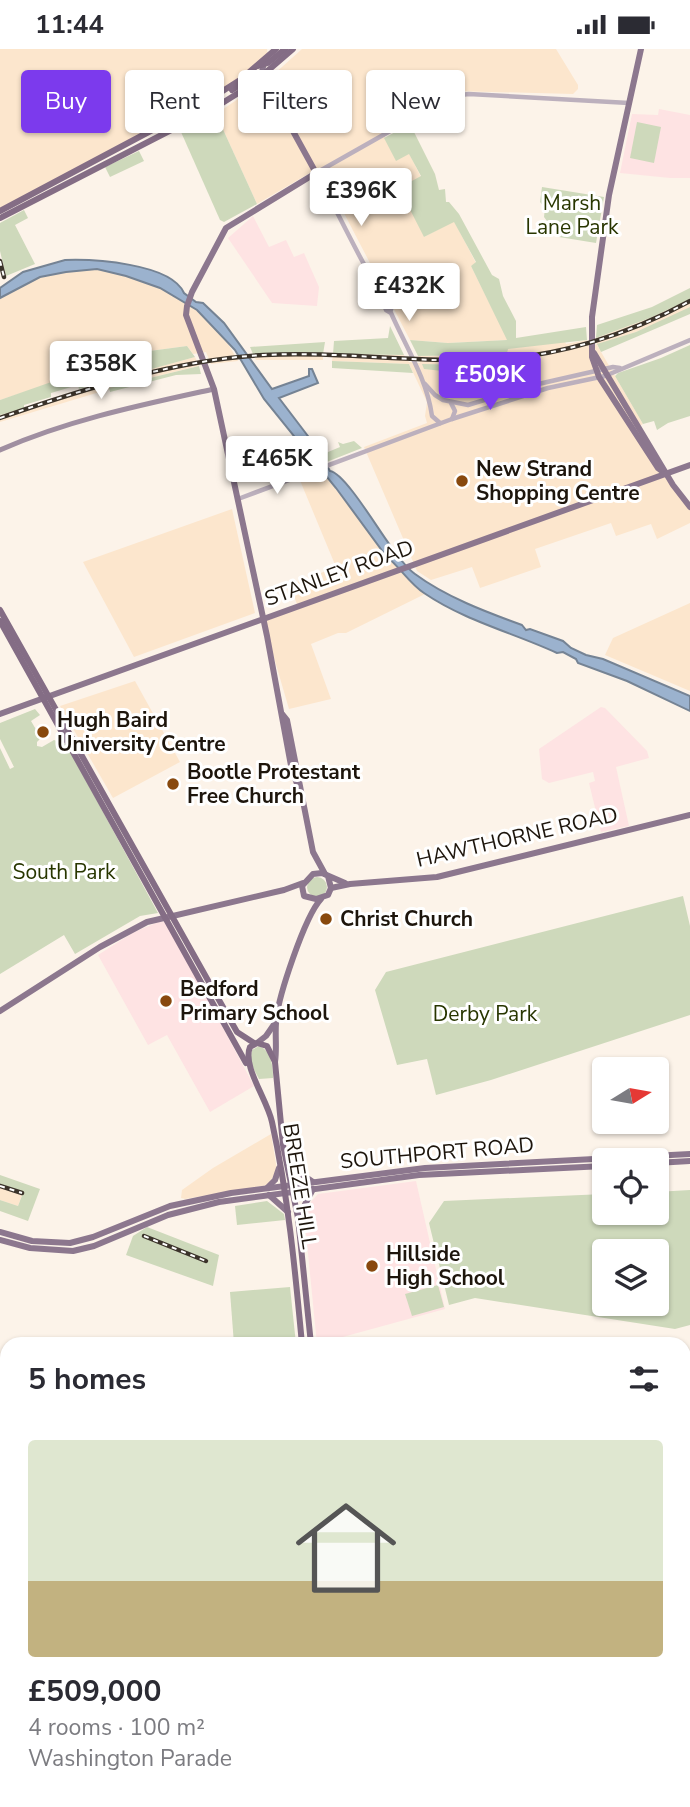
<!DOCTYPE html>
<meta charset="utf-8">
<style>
body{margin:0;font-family:"Nunito Sans",sans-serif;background:#f2f2f3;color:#2b2b33;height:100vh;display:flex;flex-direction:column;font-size:26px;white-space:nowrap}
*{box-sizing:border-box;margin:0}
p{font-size:23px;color:#7c7c81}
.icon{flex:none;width:38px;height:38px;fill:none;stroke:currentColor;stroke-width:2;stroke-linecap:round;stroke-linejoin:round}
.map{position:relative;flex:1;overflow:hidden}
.panel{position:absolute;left:0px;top:1288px;width:691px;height:471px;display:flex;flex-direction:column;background:#fff;border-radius:21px 21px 0 0;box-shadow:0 2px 5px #0004}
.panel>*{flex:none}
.guide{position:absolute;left:21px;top:21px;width:649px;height:63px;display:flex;gap:14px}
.needle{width:46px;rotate:79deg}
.controls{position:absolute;left:592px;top:1008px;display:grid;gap:14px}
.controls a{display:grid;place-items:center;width:77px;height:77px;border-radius:7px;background:#fff;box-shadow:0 2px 5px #0004;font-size:35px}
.price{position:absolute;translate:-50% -60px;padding:0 16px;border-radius:7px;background:#fff;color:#222;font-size:23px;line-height:46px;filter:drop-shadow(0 2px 4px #0008)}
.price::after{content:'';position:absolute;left:50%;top:42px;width:21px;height:16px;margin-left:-10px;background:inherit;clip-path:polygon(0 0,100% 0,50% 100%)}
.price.current{background:#7c3aed;color:#fff}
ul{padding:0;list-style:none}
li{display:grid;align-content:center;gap:14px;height:371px;padding:0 28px}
li span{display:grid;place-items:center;height:217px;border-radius:7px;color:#555}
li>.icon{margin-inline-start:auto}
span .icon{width:126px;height:126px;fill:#fffc;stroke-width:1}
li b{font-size:30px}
h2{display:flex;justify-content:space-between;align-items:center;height:84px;padding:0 28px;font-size:30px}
.pill{padding:0 24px;border-radius:7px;background:#fff;box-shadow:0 2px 5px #0004;font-size:24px;line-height:63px}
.pill.current{background:#7c3aed;color:#fff}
.status{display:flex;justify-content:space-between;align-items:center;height:49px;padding:0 35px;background:#fff;direction:ltr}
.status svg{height:19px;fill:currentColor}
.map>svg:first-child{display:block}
.built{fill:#fce6cd;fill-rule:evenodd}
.education{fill:#fee3e3}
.medical{fill:#fde5da}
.green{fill:#ced9bb;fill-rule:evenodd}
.water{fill:#9bb2ce;stroke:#758394;stroke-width:2}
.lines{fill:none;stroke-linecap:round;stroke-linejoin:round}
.tertiary{stroke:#bcb0bd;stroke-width:4.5}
.secondary{stroke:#a08fa1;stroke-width:5}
.primary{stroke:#8c778e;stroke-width:6}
.trunk{stroke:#846d85;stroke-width:6}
.rail-casing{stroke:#3b332a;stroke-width:4.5}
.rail{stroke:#fff;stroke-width:2;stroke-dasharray:5;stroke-linecap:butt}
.poi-dot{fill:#88490e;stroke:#fff;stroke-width:2.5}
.labels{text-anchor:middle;stroke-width:6;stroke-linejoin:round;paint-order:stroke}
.park-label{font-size:21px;fill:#283600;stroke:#fff}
.poi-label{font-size:21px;font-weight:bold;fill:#1d150c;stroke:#fff;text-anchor:start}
.street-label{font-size:21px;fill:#1d150c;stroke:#fff}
</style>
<div class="status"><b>11:44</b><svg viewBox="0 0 49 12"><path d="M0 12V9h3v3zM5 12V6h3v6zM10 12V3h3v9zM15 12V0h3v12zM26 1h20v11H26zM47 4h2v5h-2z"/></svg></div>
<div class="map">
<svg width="690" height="1758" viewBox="0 0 690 1758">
<rect width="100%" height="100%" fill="#fcf3e9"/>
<g class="built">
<polygon points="0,0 267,0 268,7 240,31 0,162"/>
<polygon points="302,0 556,0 578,36 578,40 573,45 454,42 385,79 385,89 397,111 409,104 421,128 424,188 454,172 476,214 471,217 508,291 448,294 410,291 320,118 257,155 216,65 273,26"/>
<polygon points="97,220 126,227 160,239 197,260 226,291 238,312 211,315 206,303 193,305 187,297 127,305 128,309 0,351 0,249 40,228 66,223"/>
<path d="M690 250V258L671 268 636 283 597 296 643 375 637 379 690 458V474L657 490 651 475 616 487 611 474 535 500 541 518 480 539 472 518 431 531 417 522 364 398 427 374 425 367 427 353 409 315 332 312 333 305 404 306 409 313 420 314 418 307 485 306 507 304V300L565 292 566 295 587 291 589 298 597 295 596 289 650 269ZM518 313 519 317 536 326 523 321 501 323 422 315 486 316Z"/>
<polygon points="253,305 323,305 323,311 256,311"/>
<polygon points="195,308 199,317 133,333 0,373 0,366 106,335 106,332"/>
<polygon points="320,420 389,510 393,512 407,530 425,545 346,584 338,584 311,595 331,650 289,660 263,571 298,558 290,536 336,518 299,429"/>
<polygon points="232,460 255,564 134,608 83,513"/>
<polygon points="690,554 690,642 605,606 613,589"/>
<polygon points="135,632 180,713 113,749 60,657"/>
<polygon points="271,1085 277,1121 268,1136 185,1150 181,1149 182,1141 213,1119"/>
<polygon points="0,1136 23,1143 18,1157 0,1151"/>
<polygon points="684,1626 690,1629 690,1758 635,1758 635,1752 684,1752"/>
</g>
<g class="education">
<polygon points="659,60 690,66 690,129 670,129 620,124 632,65 658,66"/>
<polygon points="253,167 269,198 286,191 294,208 304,204 319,238 317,257 272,254 228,189"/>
<polygon points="601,658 605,659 647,702 649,709 616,718 629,777 601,783 589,734 595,732 593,723 549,734 542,730 539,700"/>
<polygon points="161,872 167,874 254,1037 210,1063 167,986 148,996 98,906 134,883"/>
<polygon points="416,1132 445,1260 317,1295 305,1174 311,1153 318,1145"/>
<polygon points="0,1509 7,1526 7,1586 0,1588"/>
<polygon points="238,1752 339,1752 333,1758 240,1758"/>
</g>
<polygon class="medical" points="684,1459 690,1460 690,1528 685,1537"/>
<g class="green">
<polygon points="216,65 257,155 224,173 220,171 181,83"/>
<polygon points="637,73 661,78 654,114 630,109"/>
<polygon points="410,75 435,125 439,141 445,140 446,153 449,153 459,165 492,226 499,230 503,247 516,272 516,289 586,278 587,291 508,300 507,304 485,306 418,307 410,291 448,294 507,291 471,217 476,213 454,173 424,188 399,139 421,127 409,105 396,112 384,89"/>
<polygon points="139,102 144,112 110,128 105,118"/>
<polygon points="542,138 604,148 596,194 559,188 544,168 545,159 540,153"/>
<polygon points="24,161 28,169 15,176 35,215 6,227 0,202 0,174"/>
<polygon points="690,239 690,250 686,252 650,269 596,289 597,276 652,258"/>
<polygon points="690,258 690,265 601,303 597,295 636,283"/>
<polygon points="390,277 404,306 333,305 334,292 388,289"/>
<polygon points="325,293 323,305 253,305 250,298"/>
<polygon points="690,296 690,367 668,374 657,381 654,372 643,375 615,327 618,324 661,309"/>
<polygon points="187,297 195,308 79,340 78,336 51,344 51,348 24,356 24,359 0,366 0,351 57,331 56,327 127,309 127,305"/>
<polygon points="332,312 409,315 413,324 332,319"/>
<path d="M519 313 520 317 532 315 536 326 525 328 522 321C490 325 456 324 424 320L422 315 486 316Z"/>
<polygon points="199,317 201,325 176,326 110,343 109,339"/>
<polygon points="354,392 362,399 324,414 321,406 340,398 338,393 343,395"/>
<polygon points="35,660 40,666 31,672 41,689 37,693 37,697 42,698 54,691 66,695 158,864 140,867 75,905 64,886 0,925 0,699 10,720 14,718 0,690 0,674"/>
<circle cx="317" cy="838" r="10"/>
<polygon points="683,847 690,877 690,966 491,1031 436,1046 427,1010 397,1016 375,941 386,923"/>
<path d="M259 997C271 1001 273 1017 273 1029L259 1030 250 1013 252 1001Z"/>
<polygon points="0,1126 40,1140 28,1172 0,1162 0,1151 18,1157 23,1144 0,1136"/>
<path d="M690 1141V1276L675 1280 475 1249 449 1256 429 1174 444 1152 604 1145V1164H656V1143ZM604 1202H656V1255H604Z"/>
<polygon points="267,1152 284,1165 285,1171 237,1176 235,1157"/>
<polygon points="147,1178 219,1206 213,1237 126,1206 133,1187"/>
<polygon points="438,1236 444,1258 412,1267 405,1245"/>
<polygon points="290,1238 296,1295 234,1295 230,1243"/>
<polygon points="690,1310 690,1389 684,1387 684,1311"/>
</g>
<path class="water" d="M65 211C92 210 171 214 184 244L196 253 203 254 224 274 272 340 309 327V320H312L318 334 279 349 317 399 330 422C345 424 379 482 390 496 397 506 405 518 415 525 446 548 486 563 522 576L526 581 530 580 563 592 571 599 586 606 603 610 690 647V662L627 632 578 614 576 610 563 603 557 604C514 584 465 572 424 544 409 534 400 518 386 507L336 439 264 350 235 301 197 261 160 239 126 227 97 220 66 223 40 228 0 249V239L23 223Z"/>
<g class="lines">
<g class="tertiary">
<path d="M383 248 382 251 386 261 391 264C406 298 427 330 432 367L440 374"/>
<path d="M390 263 392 258 387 249C374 243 329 144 316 124L452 47 469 45 629 54"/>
<polyline points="425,335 435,346 443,351 468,356 534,336 613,318 620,319"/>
<polyline points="451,354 455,362 452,370"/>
<polyline points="238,450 452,370 548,339 605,327 690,291"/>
</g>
<path class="secondary" d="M0 401C68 371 141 356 214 340"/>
<g class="primary">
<polyline points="641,0 609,146 592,268 592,308 599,328 658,419 666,425"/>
<polyline points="264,13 261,28 264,39 277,53 316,124 226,179 192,243 187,257 186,266 214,340 267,587 292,722 301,745"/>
<polyline points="594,304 673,436 690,458"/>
<polyline points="0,665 690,416"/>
<polyline points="283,666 287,671 313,803 325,825"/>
<polyline points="328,827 331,839 328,846 316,850 304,847 302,837 313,825 322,824 345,834"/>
<polyline points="331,839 350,835 437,828 690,766"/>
<polyline points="0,962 100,898 147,873 284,841 303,834"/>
<polyline points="257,994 266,987 275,974"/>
<path d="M275 1013C277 1000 275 987 276 974 277 950 305 867 321 850"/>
<polyline points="287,1112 291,1118 313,1133"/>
<polyline points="656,1114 690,1112"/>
<polyline points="267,1139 275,1131 279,1119"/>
<polyline points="269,1146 288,1163"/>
<polyline points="298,1169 313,1140"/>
<polyline points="0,1183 32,1192 70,1194 93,1188 170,1157 231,1144 425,1119 690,1105"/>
<polyline points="0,1191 30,1199 73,1202 94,1197 168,1166 219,1153 419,1126 604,1117"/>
<polyline points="0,1407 7,1422"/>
</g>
<g class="trunk">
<polyline points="258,17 268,14 285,0"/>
<polyline points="232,41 249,30 259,28"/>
<polyline points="0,162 207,52 240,31 276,0"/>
<polyline points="0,169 216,58 251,36 293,0"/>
<polyline points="0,561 237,983 254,994"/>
<polyline points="0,572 246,1014"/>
<path d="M302 1295C295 1220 288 1146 272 1073 267 1050 242 1017 250 998L257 994 267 997 275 1013 283 1096 298 1169 311 1295"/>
<polyline points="0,1478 7,1480"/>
<polyline points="684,1607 690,1610"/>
<polyline points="684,1617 690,1620"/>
<polyline points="360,1758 362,1752"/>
<polyline points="366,1758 368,1752"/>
</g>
<defs>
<g id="rail">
<polyline points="0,212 4,228"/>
<path d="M0 369C80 341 179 310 264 306 338 302 413 314 487 311 557 308 628 286 690 252"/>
<polyline points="0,1137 22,1144"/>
<polyline points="144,1187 206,1212"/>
<polyline points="684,1388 690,1391"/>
<polyline points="0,1498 7,1514"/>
<polyline points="72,1752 73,1758"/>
</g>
</defs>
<use href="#rail" class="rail-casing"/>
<use href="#rail" class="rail"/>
</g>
<g class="poi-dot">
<circle cx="462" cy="432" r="7"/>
<circle cx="43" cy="683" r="7"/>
<circle cx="173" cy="735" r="7"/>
<circle cx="326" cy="870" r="7"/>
<circle cx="166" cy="952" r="7"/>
<circle cx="372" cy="1217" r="7"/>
</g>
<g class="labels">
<g class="park-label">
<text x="572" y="161">Marsh<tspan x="572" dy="24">Lane Park</tspan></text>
<text x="64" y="830">South Park</text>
<text x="485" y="972">Derby Park</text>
</g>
<g class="poi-label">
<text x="476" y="427">New Strand<tspan x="476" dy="24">Shopping Centre</tspan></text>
<text x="57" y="678">Hugh Baird<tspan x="57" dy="24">University Centre</tspan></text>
<text x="187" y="730">Bootle Protestant<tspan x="187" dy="24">Free Church</tspan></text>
<text x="340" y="877">Christ Church</text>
<text x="180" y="947">Bedford<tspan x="180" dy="24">Primary School</tspan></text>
<text x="386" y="1212">Hillside<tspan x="386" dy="24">High School</tspan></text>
</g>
<g class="street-label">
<text transform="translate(339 524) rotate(-20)" y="7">STANLEY ROAD</text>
<text transform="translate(517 788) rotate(-13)" y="7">HAWTHORNE ROAD</text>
<text transform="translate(437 1104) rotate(-5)" y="7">SOUTHPORT ROAD</text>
<text transform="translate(300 1137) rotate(81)" y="7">BREEZE HILL</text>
</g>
</g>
</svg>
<div class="controls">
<a><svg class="needle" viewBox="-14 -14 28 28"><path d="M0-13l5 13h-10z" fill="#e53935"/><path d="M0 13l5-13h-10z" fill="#7c7c81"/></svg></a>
<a><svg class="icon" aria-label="locate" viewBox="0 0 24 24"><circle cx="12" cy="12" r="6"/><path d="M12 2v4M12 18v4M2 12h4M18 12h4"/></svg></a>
<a><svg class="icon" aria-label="layers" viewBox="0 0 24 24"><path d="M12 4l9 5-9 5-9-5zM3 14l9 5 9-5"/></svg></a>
</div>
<b class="price" style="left:361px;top:179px">£396K</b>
<b class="price" style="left:409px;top:274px">£432K</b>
<b class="price" style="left:101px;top:352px">£358K</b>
<b class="price current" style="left:490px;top:363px">£509K</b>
<b class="price" style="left:277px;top:447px">£465K</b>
<div class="guide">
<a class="pill current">Buy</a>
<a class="pill">Rent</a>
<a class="pill">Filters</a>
<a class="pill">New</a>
</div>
<section class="panel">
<h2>5 homes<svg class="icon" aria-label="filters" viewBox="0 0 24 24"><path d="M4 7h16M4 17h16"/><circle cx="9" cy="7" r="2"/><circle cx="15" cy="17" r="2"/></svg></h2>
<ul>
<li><span style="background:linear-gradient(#dfe7d0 65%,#c2b280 0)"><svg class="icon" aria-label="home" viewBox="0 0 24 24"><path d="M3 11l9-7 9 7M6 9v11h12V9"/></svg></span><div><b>£509,000</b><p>4 rooms · 100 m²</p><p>Washington Parade</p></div></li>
</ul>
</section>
</div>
